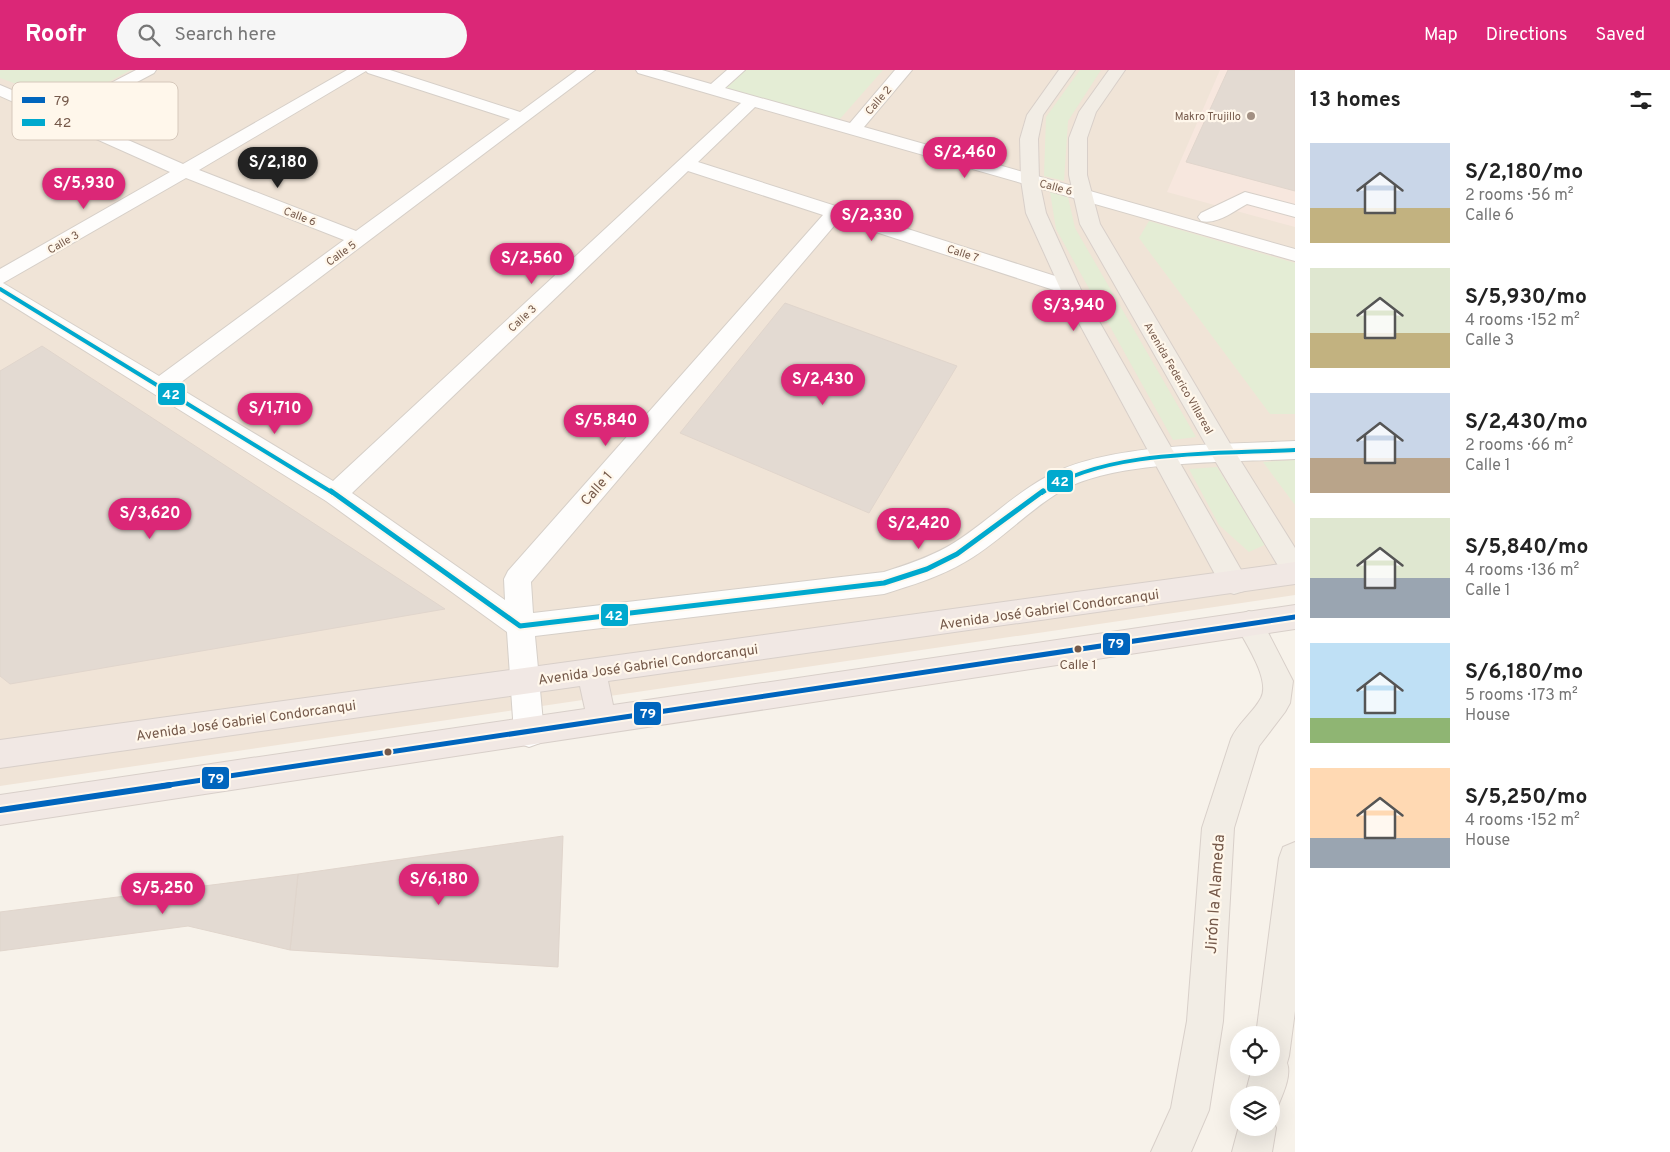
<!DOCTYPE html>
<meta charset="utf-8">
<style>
body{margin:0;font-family:Overpass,sans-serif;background:#f6f6f6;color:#222;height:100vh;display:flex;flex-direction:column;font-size:19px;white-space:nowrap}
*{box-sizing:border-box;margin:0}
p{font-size:16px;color:#767676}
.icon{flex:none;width:28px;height:28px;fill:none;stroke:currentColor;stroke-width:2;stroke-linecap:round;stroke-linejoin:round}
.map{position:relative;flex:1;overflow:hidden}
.panel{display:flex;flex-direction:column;background:#fff;width:375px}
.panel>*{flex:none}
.fabs{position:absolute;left:1230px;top:956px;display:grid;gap:10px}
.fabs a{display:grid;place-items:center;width:50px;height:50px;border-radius:50%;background:#fff;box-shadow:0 5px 20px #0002;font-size:25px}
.price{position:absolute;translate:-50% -42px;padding:0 11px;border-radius:18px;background:#db2777;color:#fff;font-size:16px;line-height:32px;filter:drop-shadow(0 1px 2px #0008)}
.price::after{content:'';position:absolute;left:50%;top:30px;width:15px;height:11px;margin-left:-8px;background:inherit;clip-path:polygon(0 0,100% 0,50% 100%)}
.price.selected{background:#222;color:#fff}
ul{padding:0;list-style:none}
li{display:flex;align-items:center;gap:15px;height:125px;padding:0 15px}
li span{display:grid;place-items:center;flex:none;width:140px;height:100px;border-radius:0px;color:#555}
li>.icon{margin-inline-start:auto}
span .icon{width:60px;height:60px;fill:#fffc;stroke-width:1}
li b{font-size:21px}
h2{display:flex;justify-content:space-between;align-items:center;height:60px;padding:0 15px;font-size:21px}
header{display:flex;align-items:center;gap:30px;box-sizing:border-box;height:70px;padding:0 25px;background:#db2777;color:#fff}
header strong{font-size:24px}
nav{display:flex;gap:28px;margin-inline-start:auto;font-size:18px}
.search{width:350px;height:45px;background:#f6f6f6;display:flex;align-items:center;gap:12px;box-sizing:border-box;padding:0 18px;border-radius:28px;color:#767676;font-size:19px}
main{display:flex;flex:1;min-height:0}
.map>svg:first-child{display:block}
.residential{fill:#f0e4d7}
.commercial{fill:#f7e7de}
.green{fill:#e4edd5}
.building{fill:#e3dad2;stroke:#e0d5cc}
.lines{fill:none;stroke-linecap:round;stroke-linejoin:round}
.minor-casing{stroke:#d6cfc8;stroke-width:2}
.major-casing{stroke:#d8cfc9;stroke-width:2}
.highway-casing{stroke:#d8cfc9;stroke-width:2}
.minor{fill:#fefdfc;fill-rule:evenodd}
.major{fill:#f2ede5;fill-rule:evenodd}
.highway{fill:#f1e8e4;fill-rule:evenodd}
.bus-1-far1-casing{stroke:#fff7eb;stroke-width:9}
.bus-1-casing{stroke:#fff7eb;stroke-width:10}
.bus-2-far1-casing{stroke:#fff7eb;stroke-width:7}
.bus-2-casing{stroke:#fff7eb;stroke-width:9}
.bus-1-far1{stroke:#0065bd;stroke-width:5}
.bus-1{stroke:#0065bd;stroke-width:6}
.bus-2-far1{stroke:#00a9ce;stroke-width:4}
.bus-2{stroke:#00a9ce;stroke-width:5}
.poi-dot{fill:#a28f82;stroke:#fff7eb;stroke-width:2}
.bus-dot{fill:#75594a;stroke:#fff7eb;stroke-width:2}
.labels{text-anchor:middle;stroke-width:4.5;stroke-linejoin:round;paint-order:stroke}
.far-street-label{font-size:11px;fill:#75594a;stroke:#fff7eb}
.far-poi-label{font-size:11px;fill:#75594a;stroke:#fff7eb;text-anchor:end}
.bus-label{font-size:13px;fill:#75594a;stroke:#fff7eb}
.street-label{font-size:14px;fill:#75594a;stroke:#fff7eb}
.near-street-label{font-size:16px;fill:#75594a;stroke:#fff7eb}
.key{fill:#fff7eb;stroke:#d6c8bb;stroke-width:1}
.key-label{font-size:14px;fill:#75594a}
.line-badge{stroke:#fff7eb;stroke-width:2}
.badge-label{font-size:14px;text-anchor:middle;font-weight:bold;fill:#fff}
</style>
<header>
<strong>Roofr</strong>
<div class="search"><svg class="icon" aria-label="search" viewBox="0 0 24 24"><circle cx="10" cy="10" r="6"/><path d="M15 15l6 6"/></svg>Search here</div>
<nav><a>Map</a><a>Directions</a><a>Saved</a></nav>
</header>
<main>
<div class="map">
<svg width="1295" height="1082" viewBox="0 0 1295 1082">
<rect width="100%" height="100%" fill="#f7f2ea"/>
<polygon class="residential" points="0,0 1295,0 1295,525 0,716"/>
<polygon class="commercial" points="1220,0 1295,0 1295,157 1167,122"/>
<g class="green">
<polygon points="0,0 131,0 69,33 0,8"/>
<polygon points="744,0 883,0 839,50 723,18"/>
<polygon points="1080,0 1101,0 1068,51 1064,111 1044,106 1046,47"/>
<polygon points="1050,122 1068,127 1075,158 1196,367 1173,370 1056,159"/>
<polygon points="1149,151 1295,193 1295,344 1270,344 1139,168"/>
<polygon points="1295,390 1295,435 1263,392"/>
<polygon points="1217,397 1249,449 1273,471 1249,482 1219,455 1189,399"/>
</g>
<g class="building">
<polygon points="1228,0 1295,0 1295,121 1186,92"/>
<polygon points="785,233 957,296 869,443 680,363"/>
<polygon points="42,276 445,539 10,614 0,606 0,301"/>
<polygon points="563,766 558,897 290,880 298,804"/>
<polygon points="298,804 290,880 188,856 0,881 0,842"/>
</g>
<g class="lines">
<defs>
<g id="minor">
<path d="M136 0H156L154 3 73 46 183 94 347 0H390L520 42 577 0H595L176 316 333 411 741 33 638 3 636 0H662L711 14 727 0H745L725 18 850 53 895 0H912L864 57 1295 179V191L755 37 698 92 1077 213 1080 218 1077 223 1070 224 1063 223 839 150 531 512 533 543 884 502C906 495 927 488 947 477 982 457 1011 426 1046 407 1108 372 1224 375 1295 371V389C1233 392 1115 390 1063 420 1028 440 1000 472 965 492 940 507 912 515 884 524L535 566 544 663 540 673 529 677 518 673 514 663 507 562 326 431 0 228V199L170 102 0 26V15L59 40ZM366 1 368 3 510 49 356 161 199 100ZM688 101 823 145 508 501 504 509 505 530 352 423ZM186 108 344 170 159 306 3 213Z"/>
<path d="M1245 122 1295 135V147L1247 134C1234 141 1217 155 1201 151L1198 147 1201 143Z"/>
</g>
<g id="major">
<polygon points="1059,0 1075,0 1043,45 1038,69 1039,110 1046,143 1080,218 1244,505 1247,513 1244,521 1234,524 1224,521 1060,218 1026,143 1021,110 1020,69 1027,45"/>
<polygon points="1109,0 1125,0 1096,42 1087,68 1087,105 1100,154 1232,377 1295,478 1295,512 1286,509 1214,389 1080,154 1069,105 1069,68 1079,42"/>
<path d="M1249 541 1259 545 1293 611 1290 633 1285 642 1259 676 1234 758 1223 951 1209 1040 1191 1082H1151L1171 1038 1187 951 1202 758 1231 669C1238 653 1253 643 1261 628 1271 609 1244 571 1235 553L1239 545Z"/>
<path d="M1295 772V941L1289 986 1287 993C1292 1006 1282 1026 1277 1038L1271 1041V1025H1245L1252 998H1271V965H1256L1279 788 1283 777Z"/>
<polygon points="1271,1046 1276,1058 1272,1082 1232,1082 1239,1056 1239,1058 1271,1058"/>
</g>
<polygon id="highway" points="1295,492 1295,514 608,611 613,635 1295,535 1295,559 0,755 0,725 585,639 580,616 0,698 0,670"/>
</defs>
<use href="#minor" class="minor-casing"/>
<use href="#major" class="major-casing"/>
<use href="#highway" class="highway-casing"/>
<use href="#minor" class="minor"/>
<use href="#major" class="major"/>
<use href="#highway" class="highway"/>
<defs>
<polyline id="bus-1-far1" points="162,716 1295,547"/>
<polyline id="bus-1" points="0,740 170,715"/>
<g id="bus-2-far1">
<polyline points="0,219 333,423"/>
<path d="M1042 423C1102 379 1221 384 1295 380"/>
</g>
<polyline id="bus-2" points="331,421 520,556 884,513 927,499 957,484 1043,421"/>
</defs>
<use href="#bus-1-far1" class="bus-1-far1-casing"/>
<use href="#bus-1" class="bus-1-casing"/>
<use href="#bus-2-far1" class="bus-2-far1-casing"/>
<use href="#bus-2" class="bus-2-casing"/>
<use href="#bus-1-far1" class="bus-1-far1"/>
<use href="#bus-1" class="bus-1"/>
<use href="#bus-2-far1" class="bus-2-far1"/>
<use href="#bus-2" class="bus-2"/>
</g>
<circle class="poi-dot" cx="1251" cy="46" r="5"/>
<g class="bus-dot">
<circle cx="1078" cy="579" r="4.5"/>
<circle cx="388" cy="682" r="4.5"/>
</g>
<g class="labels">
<g class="far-street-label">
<text transform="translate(878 30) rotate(-49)" y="4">Calle 2</text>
<text transform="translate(1056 117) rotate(15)" y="4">Calle 6</text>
<text transform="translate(300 146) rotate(21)" y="4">Calle 6</text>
<text transform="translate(63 172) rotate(-30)" y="4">Calle 3</text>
<text transform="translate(341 183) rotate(-36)" y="4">Calle 5</text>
<text transform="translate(963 183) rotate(18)" y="4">Calle 7</text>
<text transform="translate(522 248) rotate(-43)" y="4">Calle 3</text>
<text transform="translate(1179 308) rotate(60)" y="4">Avenida Federico Villareal</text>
</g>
<g class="far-poi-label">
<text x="1241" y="50">Makro Trujillo</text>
</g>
<g class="bus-label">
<text x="1078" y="599">Calle 1</text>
</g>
<g class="street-label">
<text transform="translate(596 418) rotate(-49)" y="5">Calle 1</text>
<text transform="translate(1049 539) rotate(-8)" y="5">Avenida José Gabriel Condorcanqui</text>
<text transform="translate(648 594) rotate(-8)" y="5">Avenida José Gabriel Condorcanqui</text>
<text transform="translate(246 650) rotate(-8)" y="5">Avenida José Gabriel Condorcanqui</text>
</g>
<g class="near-street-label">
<text transform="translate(1214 824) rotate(-86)" y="6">Jirón la Alameda</text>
</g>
</g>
<rect x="12" y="12" width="166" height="58" rx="8" class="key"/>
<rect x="22" y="27" width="23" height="6" fill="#0065bd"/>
<rect x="22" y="49" width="23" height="7" fill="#00a9ce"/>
<g class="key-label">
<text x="54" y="35">79</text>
<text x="54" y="57">42</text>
</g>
<g class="line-badge">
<rect x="157" y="312" width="29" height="24" rx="5" fill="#00a9ce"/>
<rect x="1046" y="399" width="28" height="24" rx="5" fill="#00a9ce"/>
<rect x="600" y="533" width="29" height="24" rx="5" fill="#00a9ce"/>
<rect x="1102" y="562" width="29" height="24" rx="5" fill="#0065bd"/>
<rect x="633" y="631" width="29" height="25" rx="5" fill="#0065bd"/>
<rect x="201" y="696" width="29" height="24" rx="5" fill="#0065bd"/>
</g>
<g class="badge-label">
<text x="171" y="329">42</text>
<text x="1060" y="416">42</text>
<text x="614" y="550">42</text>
<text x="1116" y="578">79</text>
<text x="648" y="648">79</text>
<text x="216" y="713">79</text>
</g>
</svg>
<div class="fabs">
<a><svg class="icon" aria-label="locate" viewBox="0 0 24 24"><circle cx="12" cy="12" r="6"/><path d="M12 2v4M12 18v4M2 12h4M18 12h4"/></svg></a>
<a><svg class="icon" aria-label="layers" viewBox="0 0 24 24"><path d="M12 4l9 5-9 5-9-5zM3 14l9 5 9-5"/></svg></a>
</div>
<b class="price" style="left:965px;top:109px">S/2,460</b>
<b class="price selected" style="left:278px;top:119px">S/2,180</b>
<b class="price" style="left:84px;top:140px">S/5,930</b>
<b class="price" style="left:872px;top:172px">S/2,330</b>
<b class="price" style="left:532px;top:215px">S/2,560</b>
<b class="price" style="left:1074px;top:262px">S/3,940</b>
<b class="price" style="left:823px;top:336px">S/2,430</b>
<b class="price" style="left:275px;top:365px">S/1,710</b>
<b class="price" style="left:606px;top:377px">S/5,840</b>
<b class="price" style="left:150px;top:470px">S/3,620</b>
<b class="price" style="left:919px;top:480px">S/2,420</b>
<b class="price" style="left:439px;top:836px">S/6,180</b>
<b class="price" style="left:163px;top:845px">S/5,250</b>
</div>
<section class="panel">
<h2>13 homes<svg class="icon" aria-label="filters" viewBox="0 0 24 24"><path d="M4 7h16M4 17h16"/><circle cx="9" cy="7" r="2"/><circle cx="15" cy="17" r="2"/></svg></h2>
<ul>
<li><span style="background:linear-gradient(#c9d6e8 65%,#c2b280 0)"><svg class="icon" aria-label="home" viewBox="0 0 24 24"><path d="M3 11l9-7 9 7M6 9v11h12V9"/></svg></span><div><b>S/2,180/mo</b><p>2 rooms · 56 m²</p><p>Calle 6</p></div></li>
<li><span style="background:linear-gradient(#dfe7d0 65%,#c2b280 0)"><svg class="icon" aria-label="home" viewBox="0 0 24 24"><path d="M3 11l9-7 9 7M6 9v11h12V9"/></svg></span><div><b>S/5,930/mo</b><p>4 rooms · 152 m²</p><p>Calle 3</p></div></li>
<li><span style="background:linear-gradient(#c9d6e8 65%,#b9a48a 0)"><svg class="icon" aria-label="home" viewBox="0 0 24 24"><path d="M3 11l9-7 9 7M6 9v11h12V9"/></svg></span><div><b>S/2,430/mo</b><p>2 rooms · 66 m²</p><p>Calle 1</p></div></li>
<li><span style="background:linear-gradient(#dfe7d0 60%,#9aa5b1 0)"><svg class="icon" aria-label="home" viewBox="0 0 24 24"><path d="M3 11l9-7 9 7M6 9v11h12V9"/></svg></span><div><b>S/5,840/mo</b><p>4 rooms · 136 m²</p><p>Calle 1</p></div></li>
<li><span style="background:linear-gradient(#bfe0f5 75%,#8fb573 0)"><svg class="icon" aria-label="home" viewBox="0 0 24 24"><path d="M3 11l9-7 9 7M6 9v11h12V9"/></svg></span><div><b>S/6,180/mo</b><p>5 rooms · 173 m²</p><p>House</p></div></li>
<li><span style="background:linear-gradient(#ffd9b3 70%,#9aa5b1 0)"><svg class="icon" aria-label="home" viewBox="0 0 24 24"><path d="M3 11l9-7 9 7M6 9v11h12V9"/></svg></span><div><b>S/5,250/mo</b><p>4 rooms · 152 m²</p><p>House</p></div></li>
</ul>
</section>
</main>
